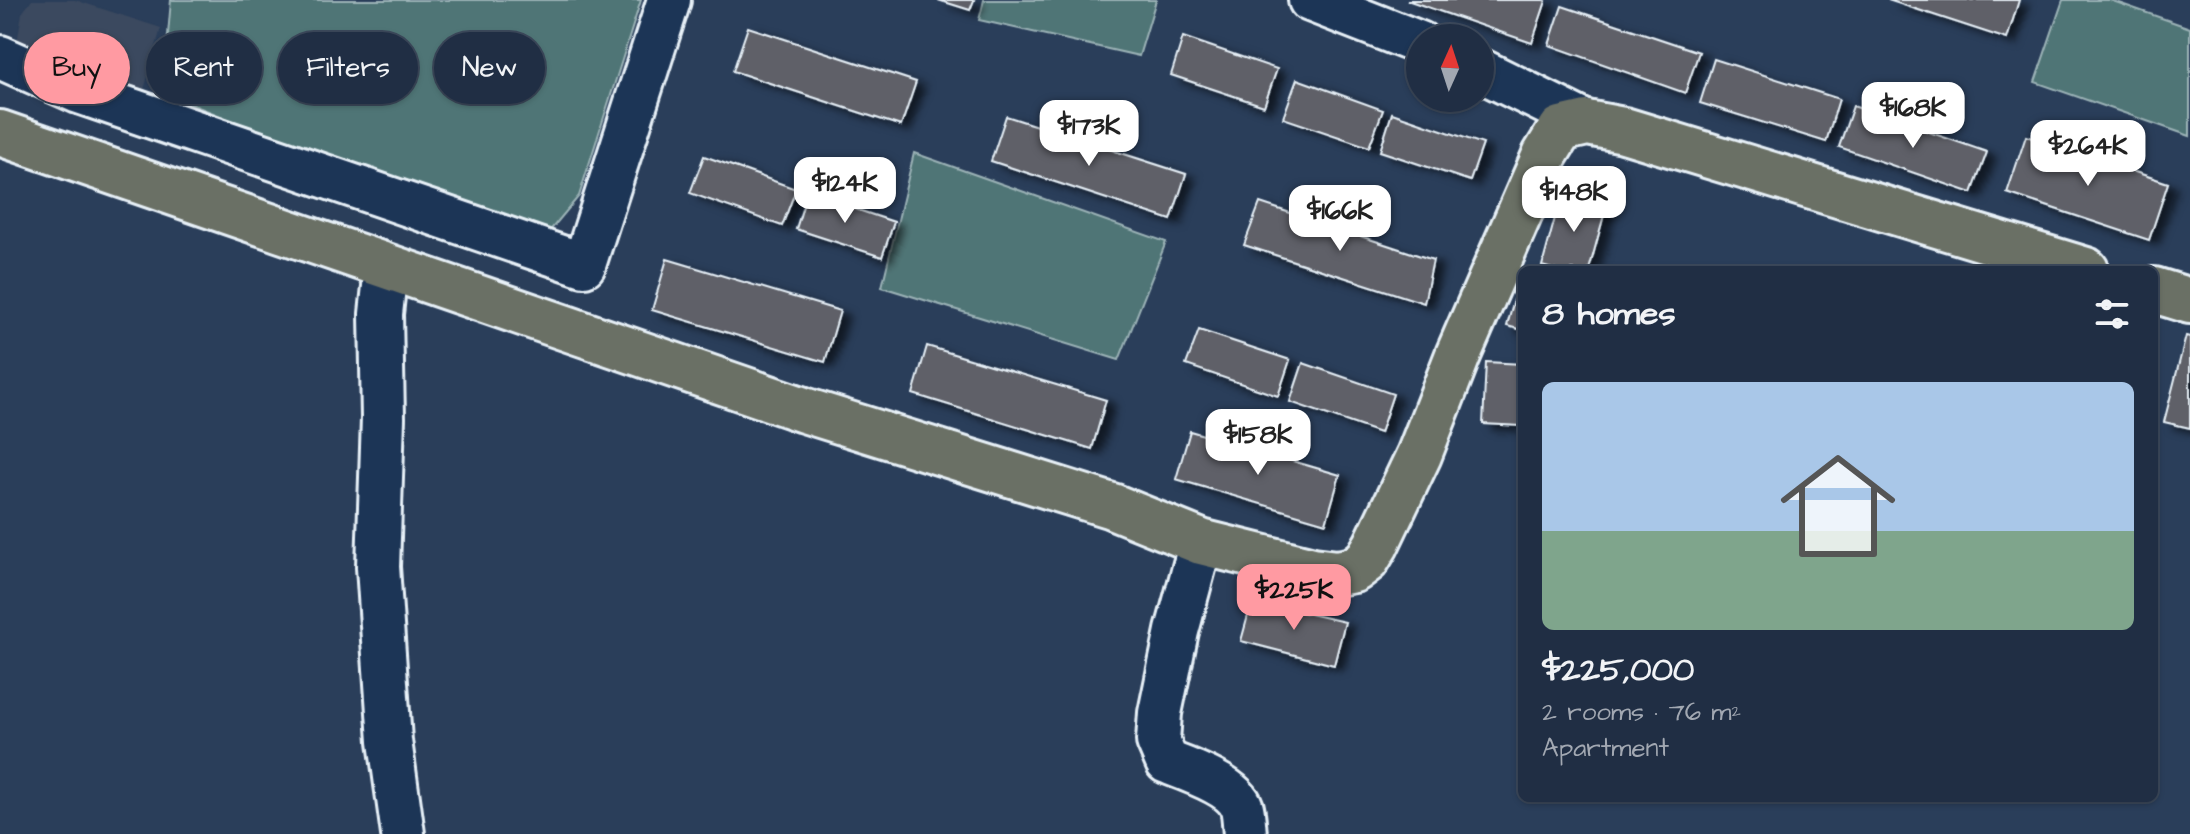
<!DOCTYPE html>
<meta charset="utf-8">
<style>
body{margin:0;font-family:"Architects Daughter",sans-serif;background:#28364b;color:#f1f3f6;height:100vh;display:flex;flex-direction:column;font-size:30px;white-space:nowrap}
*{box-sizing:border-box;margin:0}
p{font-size:26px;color:#a2a8b2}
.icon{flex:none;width:44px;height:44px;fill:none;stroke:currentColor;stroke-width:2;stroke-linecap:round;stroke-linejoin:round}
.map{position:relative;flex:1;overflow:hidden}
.details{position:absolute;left:1518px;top:266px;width:640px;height:536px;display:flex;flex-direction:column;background:#202e44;border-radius:12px;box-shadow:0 2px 6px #0004,0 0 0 2px #3d4a5d}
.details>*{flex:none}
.guide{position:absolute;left:24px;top:32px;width:760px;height:72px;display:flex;gap:16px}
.needle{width:52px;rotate:3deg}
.fabs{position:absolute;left:1406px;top:24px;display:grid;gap:16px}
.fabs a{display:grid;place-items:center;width:88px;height:88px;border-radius:50%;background:#202e44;box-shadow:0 2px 6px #0004,0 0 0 2px #3d4a5d;font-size:40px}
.price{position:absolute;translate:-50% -68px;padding:0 18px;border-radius:16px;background:#fff;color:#222;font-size:26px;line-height:52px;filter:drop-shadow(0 2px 4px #0008)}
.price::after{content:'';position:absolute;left:50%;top:48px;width:24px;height:18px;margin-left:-12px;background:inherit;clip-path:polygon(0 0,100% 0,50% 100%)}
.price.current{background:#ff9aa2;color:#111}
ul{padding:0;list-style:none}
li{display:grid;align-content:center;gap:16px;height:424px;padding:0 24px}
li span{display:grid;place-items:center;height:248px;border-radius:12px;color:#555}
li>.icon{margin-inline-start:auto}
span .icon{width:144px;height:144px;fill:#fffc;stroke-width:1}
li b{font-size:34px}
h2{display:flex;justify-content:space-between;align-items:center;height:96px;padding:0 24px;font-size:34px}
.pill{padding:0 28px;border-radius:36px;background:#202e44;box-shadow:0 2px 6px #0004,0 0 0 2px #3d4a5d;font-size:28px;line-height:72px}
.pill.current{background:#ff9aa2;color:#111}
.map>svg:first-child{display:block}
.built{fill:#3a485e}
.green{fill:#507576;stroke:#9cb3b7;stroke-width:2}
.building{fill:#5e6068;stroke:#e8f1f8;stroke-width:2;filter:url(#shadow)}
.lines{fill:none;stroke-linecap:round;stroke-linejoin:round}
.street-casing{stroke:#e8f1f8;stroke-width:48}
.primary-casing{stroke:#e8f1f8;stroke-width:50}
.street{stroke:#1d3557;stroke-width:42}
.primary{stroke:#6b7065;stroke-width:44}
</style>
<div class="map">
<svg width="2190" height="834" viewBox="0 0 2190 834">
<defs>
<filter id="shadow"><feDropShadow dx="9" dy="5" stdDeviation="4" flood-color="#0009"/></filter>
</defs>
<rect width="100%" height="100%" fill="#2a3e5a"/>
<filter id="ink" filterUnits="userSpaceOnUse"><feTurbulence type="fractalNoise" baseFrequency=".0125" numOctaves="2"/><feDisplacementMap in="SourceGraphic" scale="16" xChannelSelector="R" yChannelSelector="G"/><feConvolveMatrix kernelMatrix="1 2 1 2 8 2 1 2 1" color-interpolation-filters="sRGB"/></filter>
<g filter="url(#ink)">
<polygon class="built" points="32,0 75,0 161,28 140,105 15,55 22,13"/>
<g class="green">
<polygon points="171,0 641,0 579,196 548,233 359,171 163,93"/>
<polygon points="984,0 1156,0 1139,56 979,20"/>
<polygon points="2063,0 2110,0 2190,28 2190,136 2035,82"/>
<polygon points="914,153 1166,242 1119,360 882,287"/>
</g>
<g class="building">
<polygon points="938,0 974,0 970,10"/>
<polygon points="1407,0 1544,0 1546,1 1532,43"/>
<polygon points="1888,0 2019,0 2007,39"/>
<polygon points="1562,6 1699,52 1685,93 1549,45"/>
<polygon points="748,27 916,82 901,126 733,71"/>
<polygon points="1183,37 1277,69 1264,106 1171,75"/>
<polygon points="1714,59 1839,99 1826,142 1700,103"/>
<polygon points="1297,79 1383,110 1369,147 1283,118"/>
<polygon points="1853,106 1987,152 1972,193 1839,147"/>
<polygon points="1392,113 1483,144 1470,181 1380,151"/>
<polygon points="1006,116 1186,174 1171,220 991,161"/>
<polygon points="2026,136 2168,183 2149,240 2007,193"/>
<polygon points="704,156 796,189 782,226 690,193"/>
<polygon points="1562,192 1607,204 1589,270 1556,270 1542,266"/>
<polygon points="807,193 894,222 882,257 796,229"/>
<polygon points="1260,203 1433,260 1424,303 1244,245"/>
<polygon points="667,259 840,311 825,362 652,310"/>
<polygon points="1518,285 1522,286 1522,330 1507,326"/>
<polygon points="1199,330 1290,360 1278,396 1186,365"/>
<polygon points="2186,336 2190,337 2190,428 2164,422"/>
<polygon points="927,346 1106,400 1092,449 913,394"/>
<polygon points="1486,362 1522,364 1522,426 1483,424"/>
<polygon points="1303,363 1393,394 1380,433 1290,402"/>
<polygon points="1190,431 1340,475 1326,523 1176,479"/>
<polygon points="1252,601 1345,622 1334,665 1241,641"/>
</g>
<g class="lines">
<defs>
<g id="street">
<polyline points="1310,0 1420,43"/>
<polyline points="0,57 79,92 584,265 669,0"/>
<polyline points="1480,70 1587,123"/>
<polyline points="386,268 381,314 383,418 378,567 390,741 403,834"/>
<path d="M1201 542 1177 631 1160 713 1158 741 1167 762C1188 770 1235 786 1242 808 1244 816 1244 826 1245 834"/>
</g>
<g id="primary">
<polyline points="0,133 804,410 1112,506 1201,542 1313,570 1337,573 1354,570 1367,560 1376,545 1419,455 1458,355 1545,155 1561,129 1587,123 1624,130 2086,270"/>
<polyline points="2154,290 2190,301"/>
</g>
</defs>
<use href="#street" class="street-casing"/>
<use href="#primary" class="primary-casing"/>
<use href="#street" class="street"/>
<use href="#primary" class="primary"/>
</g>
</g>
</svg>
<div class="fabs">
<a><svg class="needle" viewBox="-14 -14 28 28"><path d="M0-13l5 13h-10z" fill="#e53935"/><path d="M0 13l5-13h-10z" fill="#a2a8b2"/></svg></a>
</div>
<b class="price" style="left:1913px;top:150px">$168K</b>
<b class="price" style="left:1089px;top:168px">$173K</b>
<b class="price" style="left:2088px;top:188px">$264K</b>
<b class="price" style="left:845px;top:225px">$124K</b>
<b class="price" style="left:1574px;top:234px">$148K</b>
<b class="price" style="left:1340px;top:253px">$166K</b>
<b class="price" style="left:1258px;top:477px">$158K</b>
<b class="price current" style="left:1294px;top:632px">$225K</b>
<div class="guide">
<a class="pill current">Buy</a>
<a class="pill">Rent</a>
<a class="pill">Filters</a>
<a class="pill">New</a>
</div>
<section class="details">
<h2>8 homes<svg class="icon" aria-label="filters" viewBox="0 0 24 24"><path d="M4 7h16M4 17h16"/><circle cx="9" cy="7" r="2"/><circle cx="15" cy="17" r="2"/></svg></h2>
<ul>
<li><span style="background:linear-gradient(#a9c7e8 60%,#7fa58c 0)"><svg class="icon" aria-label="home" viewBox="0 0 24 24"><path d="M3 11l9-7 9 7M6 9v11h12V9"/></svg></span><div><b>$225,000</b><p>2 rooms · 76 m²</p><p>Apartment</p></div></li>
</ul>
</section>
</div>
